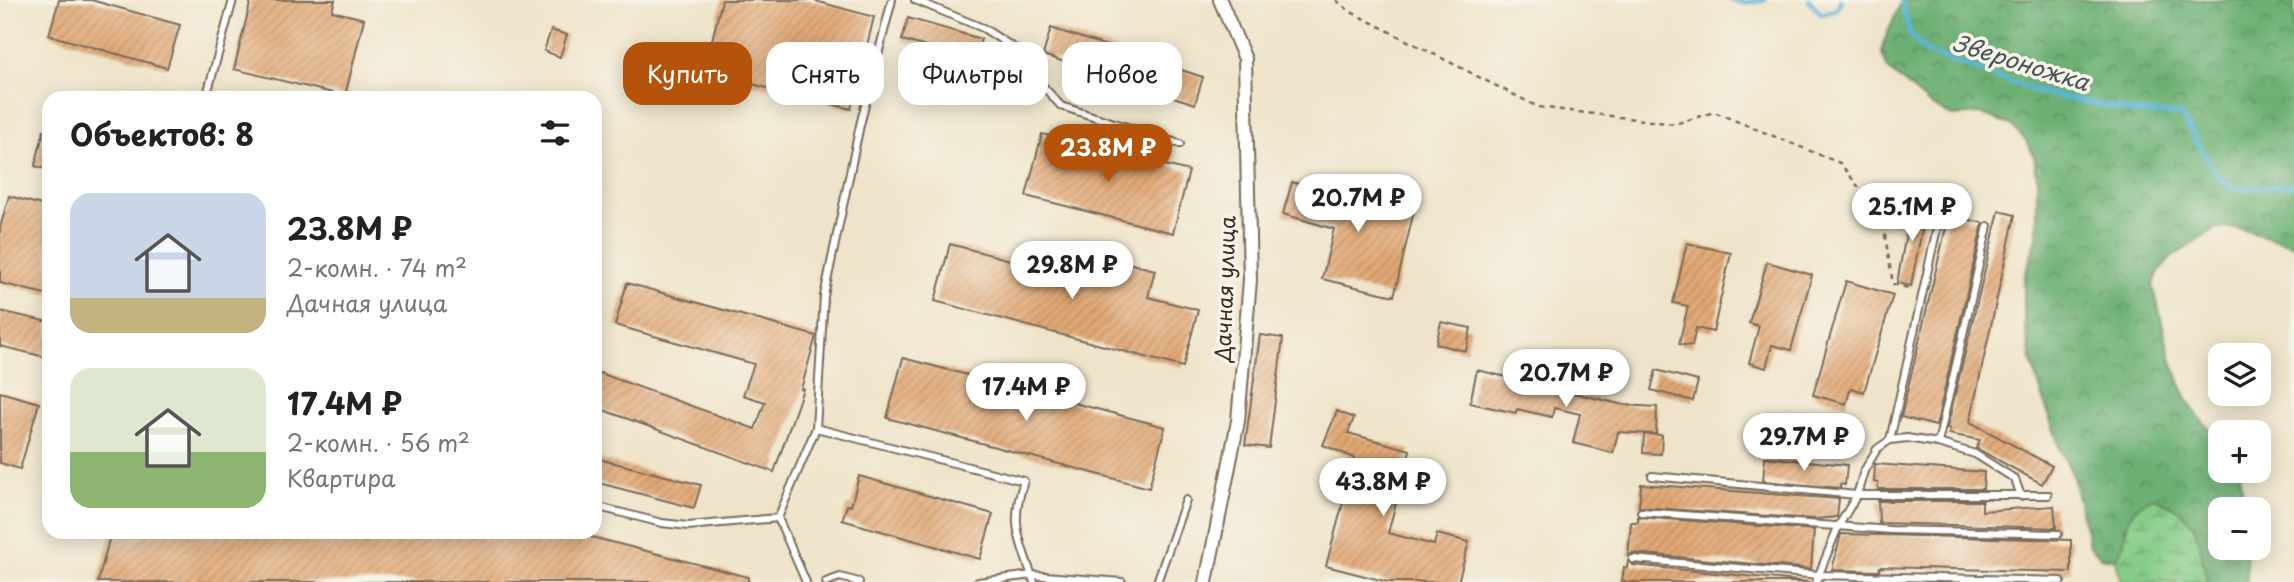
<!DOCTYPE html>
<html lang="ru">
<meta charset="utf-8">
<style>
body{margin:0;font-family:"Playpen Sans",sans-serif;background:#f2f2f2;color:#222;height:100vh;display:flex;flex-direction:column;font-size:26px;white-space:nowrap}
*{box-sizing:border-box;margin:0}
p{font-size:23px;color:#767676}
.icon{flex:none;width:38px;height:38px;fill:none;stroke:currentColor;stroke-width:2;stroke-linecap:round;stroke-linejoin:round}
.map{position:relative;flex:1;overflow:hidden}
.side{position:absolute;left:42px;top:91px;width:560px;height:448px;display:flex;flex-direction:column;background:#fff;border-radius:21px;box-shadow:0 4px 18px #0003}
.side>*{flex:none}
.banner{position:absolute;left:623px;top:42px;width:665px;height:63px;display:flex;gap:14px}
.fabs{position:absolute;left:2208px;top:343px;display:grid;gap:14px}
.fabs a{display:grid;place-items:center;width:63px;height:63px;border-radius:14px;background:#fff;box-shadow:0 4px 18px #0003;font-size:35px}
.price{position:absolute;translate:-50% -60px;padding:0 16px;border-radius:24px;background:#fff;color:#222;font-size:23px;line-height:46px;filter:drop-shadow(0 2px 4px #0008)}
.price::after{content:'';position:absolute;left:50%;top:42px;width:21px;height:16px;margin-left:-10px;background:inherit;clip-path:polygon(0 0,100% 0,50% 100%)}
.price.active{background:#b45309;color:#fff}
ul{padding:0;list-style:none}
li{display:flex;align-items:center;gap:21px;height:175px;padding:0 28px}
li span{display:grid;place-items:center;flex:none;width:196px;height:140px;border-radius:21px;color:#555}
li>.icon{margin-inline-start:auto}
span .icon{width:84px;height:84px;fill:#fffc;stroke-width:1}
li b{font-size:30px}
h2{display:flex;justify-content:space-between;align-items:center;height:84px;padding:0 28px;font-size:30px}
.chip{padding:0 24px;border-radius:21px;background:#fff;box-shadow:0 4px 18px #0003;font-size:24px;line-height:63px}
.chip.active{background:#b45309;color:#fff}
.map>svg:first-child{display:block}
.forest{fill:url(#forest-crowns);stroke:#546d4a;stroke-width:2}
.wetland{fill:url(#wetland-marsh);stroke:#607c54;stroke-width:2}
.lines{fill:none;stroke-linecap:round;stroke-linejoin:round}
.stream{stroke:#5cb6d9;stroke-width:5}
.building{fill:url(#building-hatch)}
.service-casing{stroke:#7a6b5a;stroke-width:10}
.minor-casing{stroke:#7a6b5a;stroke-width:16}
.path{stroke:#7a6b5a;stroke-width:2.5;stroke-dasharray:5 5;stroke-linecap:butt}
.service{stroke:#fff;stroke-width:6}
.minor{stroke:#fff;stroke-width:12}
.labels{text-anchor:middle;stroke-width:7;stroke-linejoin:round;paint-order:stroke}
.street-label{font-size:21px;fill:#3b2a1e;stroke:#f7f3e8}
.water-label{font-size:23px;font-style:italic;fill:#455456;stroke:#f7f3e8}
</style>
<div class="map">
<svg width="2294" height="582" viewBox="0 0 2294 582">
<defs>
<pattern id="forest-crowns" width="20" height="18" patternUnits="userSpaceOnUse" patternTransform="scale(1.75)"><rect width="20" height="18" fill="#6cb075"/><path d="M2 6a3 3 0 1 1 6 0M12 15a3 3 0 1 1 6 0" fill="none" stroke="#5a8f5f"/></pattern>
<pattern id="wetland-marsh" width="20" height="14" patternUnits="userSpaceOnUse" patternTransform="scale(1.75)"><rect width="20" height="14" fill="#86cd89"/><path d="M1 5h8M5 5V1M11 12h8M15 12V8" fill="none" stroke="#6fa76f"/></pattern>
<pattern id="building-hatch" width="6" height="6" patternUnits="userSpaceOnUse" patternTransform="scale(1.75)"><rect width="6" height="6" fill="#e2a874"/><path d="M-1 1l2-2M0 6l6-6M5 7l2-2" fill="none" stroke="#b8895f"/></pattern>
</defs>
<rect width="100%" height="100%" fill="#f7f3e8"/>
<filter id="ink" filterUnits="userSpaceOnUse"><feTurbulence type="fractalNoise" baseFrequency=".0143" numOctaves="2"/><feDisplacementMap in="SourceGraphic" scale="14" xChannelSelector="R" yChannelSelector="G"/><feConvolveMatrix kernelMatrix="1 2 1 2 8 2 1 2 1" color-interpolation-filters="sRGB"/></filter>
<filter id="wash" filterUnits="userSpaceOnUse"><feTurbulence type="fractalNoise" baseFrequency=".00686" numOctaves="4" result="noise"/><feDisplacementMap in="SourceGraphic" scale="28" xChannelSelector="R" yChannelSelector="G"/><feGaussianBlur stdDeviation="1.57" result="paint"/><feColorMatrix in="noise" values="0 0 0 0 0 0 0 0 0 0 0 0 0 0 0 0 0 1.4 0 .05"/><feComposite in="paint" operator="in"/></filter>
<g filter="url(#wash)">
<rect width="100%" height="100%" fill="#efe4c9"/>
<path class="forest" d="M1902 0H2294V245L2237 228H2217L2172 257 2159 271 2153 286C2168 340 2173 404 2221 439V471H2240L2244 509H2221V548H2246L2247 582H2207L2194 524 2125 529 2124 549 2115 559 2101 557 2089 545 2072 473 2060 449 2031 360 2024 316V277L2037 238V176L2034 156 2026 140 2011 125 1982 114 1952 116 1930 105 1888 69 1882 54 1883 44Z"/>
<path class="wetland" d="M2154 498C2202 517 2197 536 2207 582H2121L2115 559C2135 535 2115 512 2154 498Z"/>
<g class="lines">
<g class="stream">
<polyline points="1730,0 1744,3 1765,0"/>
<polyline points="1809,0 1821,14 1836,10 1841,0"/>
<polyline points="1901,0 1910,34 1926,52 2042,93 2133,112 2181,115 2218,177 2234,189 2294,185"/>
</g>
</g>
<g id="blocks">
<g class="building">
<polygon points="59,0 91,0 180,25 167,68 49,35"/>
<polygon points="251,0 335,0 332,11 364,19 345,96 234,69"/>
<polygon points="722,0 812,0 874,17 851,109 704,72"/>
<polygon points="908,18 981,39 975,61 902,40"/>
<polygon points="1051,28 1203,77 1195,104 1043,55"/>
<polygon points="551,30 567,35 560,57 544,51"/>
<polygon points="44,130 49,131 49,170 35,166"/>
<polygon points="1042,134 1189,171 1173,233 1026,196"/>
<polygon points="1292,182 1341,196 1344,185 1416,202 1394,296 1322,279 1334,229 1283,214"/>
<polygon points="9,196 49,207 49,295 0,283 0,228"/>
<polygon points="1912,201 1927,204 1911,286 1897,283"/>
<polygon points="1999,211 2015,215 1970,422 2052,466 2042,484 1976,448 1980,440 1949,434 1950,429 1947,428"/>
<polygon points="1949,215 1983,223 1936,426 1901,417"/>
<polygon points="1687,243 1731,253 1713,332 1696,328 1692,346 1679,344 1688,306 1673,303"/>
<polygon points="950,244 1070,276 1077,250 1155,270 1148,297 1198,310 1183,367 935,301"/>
<polygon points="1767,262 1812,275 1791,350 1772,345 1766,368 1749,363 1759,326 1749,323"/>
<polygon points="1846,281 1893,295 1864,392 1851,388 1846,404 1813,395"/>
<polygon points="627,283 816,336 801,389 803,389 774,472 595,407 595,387 600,373 755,429 765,402 743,395 754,364 615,325"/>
<polygon points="0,311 49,322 49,358 0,346"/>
<polygon points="1441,322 1471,328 1466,351 1436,344"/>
<polygon points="1260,335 1283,338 1269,448 1245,445"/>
<polygon points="903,358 1165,427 1149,488 887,418"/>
<polygon points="1477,370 1624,405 1657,407 1656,434 1618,432 1613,453 1573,443 1580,414 1554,408 1552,417 1517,409 1516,413 1470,403"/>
<polygon points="1656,370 1698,381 1693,401 1651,390"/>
<polygon points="0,392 39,403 20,469 0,463"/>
<polygon points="1337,411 1354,418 1348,433 1410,450 1388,533 1434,545 1437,534 1469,542 1458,582 1388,582 1326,566 1355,458 1323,445"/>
<polygon points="1644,434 1662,435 1661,454 1643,453"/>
<polygon points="1765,457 1847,465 1845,485 1840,484 1840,488 1763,481"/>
<polygon points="595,458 701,485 694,508 595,482"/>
<polygon points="1875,464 1984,472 1983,489 1878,489 1878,483 1874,482"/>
<polygon points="859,476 993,514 980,559 842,520 847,505 851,506"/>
<polygon points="1641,484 1839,499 1837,517 1815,519 1639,507"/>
<polygon points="1878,501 1982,501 1982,511 2054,506 2056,528 1879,523"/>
<polygon points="1638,517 1814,530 1811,569 1633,553 1628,556 1631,522 1638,522"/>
<polygon points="111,532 572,532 748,577 748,582 98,582"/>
<polygon points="1841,534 2071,540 2071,572 1880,567 1879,571 1832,570"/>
<polygon points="1628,561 1633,565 1810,582 1622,582 1624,567 1627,568"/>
</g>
</g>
</g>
<g filter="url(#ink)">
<use href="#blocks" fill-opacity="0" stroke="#7a6b5a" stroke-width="2"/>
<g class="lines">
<defs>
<g id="service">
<polyline points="915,0 983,28 1022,53 1043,86 1061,106 1180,144"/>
<polyline points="206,98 233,0"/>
<polyline points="816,428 824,296 860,125 892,0"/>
<polyline points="1890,440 1939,219"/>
<polyline points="1938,443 1988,226"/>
<polyline points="1652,476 1857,495 2048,495"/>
<polyline points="595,506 662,523 688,526 778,518 806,582"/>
<polyline points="1641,512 1891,530 2058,534"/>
<path d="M778 518 816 428 1024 481C1009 525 1020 540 1034 582"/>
<polyline points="1633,559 1819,575 2061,581"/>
<polyline points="826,582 840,577 859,582"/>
<polyline points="978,582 1032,575 1122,582"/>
<polyline points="1157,582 1186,500"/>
<polyline points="1816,582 1838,527 1857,495 1864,471 1877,449 1890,440 1907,438 1938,443 1975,454 2015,479 2021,496"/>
</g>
<polyline id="minor" points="1206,582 1238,421 1250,280 1245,59 1220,0"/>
</defs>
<use href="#service" class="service-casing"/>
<use href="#minor" class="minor-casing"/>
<polyline class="path" points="1336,0 1351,12 1538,107 1675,124 1714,112 1840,163 1882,217 1893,284 1912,289"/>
<use href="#service" class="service"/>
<use href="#minor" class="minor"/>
</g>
</g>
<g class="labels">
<g class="street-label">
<text transform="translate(1226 289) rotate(-88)" y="7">Дачная улица</text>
</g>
<g class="water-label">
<text transform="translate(2021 63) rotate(17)" y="8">Звероножка</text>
</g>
</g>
</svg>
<div class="fabs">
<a><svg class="icon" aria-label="layers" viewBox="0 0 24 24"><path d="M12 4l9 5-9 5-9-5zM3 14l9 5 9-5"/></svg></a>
<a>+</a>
<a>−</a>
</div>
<b class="price active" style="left:1108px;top:184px">23.8M ₽</b>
<b class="price" style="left:1358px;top:234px">20.7M ₽</b>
<b class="price" style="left:1912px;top:243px">25.1M ₽</b>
<b class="price" style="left:1072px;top:301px">29.8M ₽</b>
<b class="price" style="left:1566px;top:409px">20.7M ₽</b>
<b class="price" style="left:1026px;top:423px">17.4M ₽</b>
<b class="price" style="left:1804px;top:473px">29.7M ₽</b>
<b class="price" style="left:1383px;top:518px">43.8M ₽</b>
<div class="banner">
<a class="chip active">Купить</a>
<a class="chip">Снять</a>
<a class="chip">Фильтры</a>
<a class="chip">Новое</a>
</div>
<section class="side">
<h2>Объектов: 8<svg class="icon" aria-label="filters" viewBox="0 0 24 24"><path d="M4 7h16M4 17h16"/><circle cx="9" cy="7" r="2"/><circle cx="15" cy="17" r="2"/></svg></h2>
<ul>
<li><span style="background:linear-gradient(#c9d6e8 75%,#c2b280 0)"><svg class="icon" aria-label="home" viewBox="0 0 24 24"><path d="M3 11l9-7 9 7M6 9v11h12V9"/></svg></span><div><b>23.8M ₽</b><p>2-комн. · 74 m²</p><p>Дачная улица</p></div></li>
<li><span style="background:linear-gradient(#dfe7d0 60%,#8fb573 0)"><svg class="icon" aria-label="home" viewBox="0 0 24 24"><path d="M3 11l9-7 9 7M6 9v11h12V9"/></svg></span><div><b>17.4M ₽</b><p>2-комн. · 56 m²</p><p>Квартира</p></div></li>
</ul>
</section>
</div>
